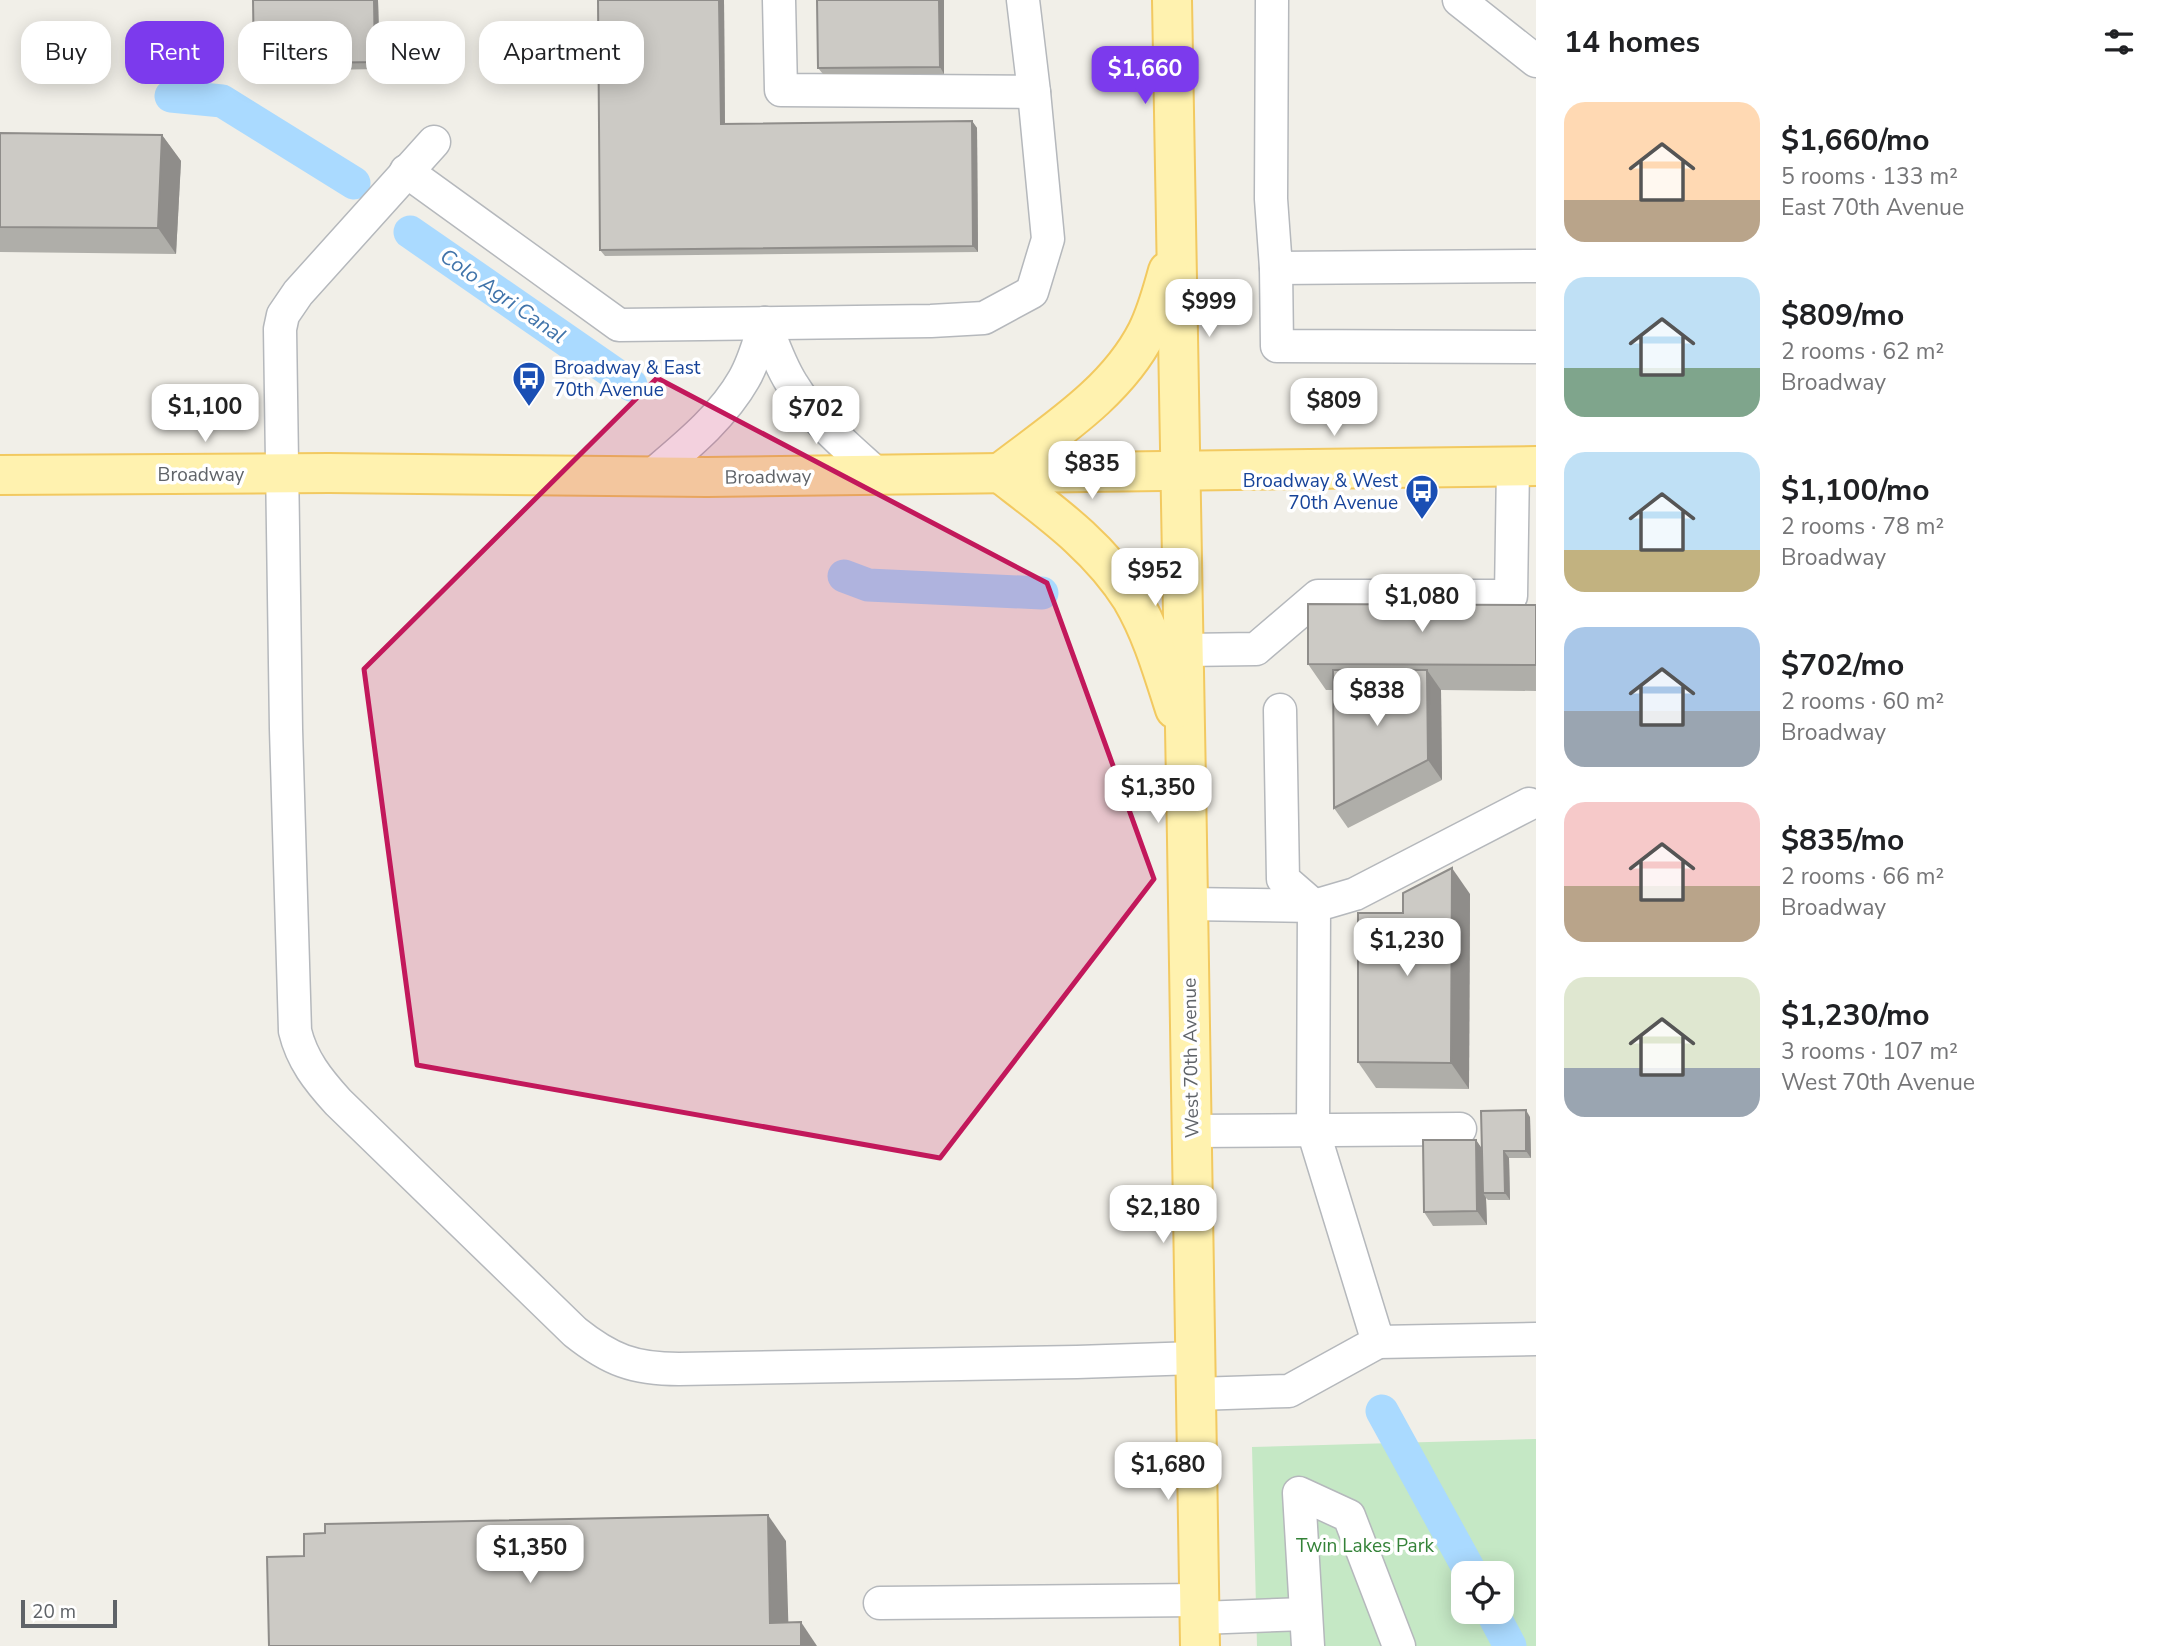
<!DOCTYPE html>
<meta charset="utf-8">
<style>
body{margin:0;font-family:"Nunito Sans",sans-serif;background:#f6f6f6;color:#202124;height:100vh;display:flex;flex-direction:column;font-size:26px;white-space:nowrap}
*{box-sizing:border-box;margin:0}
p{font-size:23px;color:#757577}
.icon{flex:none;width:38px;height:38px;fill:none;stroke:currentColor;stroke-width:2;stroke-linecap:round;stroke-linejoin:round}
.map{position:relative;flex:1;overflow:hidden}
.panel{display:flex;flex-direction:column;background:#fff;width:630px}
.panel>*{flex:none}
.guide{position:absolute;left:21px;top:21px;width:665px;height:63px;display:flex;gap:14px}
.fabs{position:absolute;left:1451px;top:1561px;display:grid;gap:14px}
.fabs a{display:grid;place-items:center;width:63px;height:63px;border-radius:14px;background:#fff;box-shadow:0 4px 18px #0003;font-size:35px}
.scale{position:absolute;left:21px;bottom:18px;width:96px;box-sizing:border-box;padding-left:7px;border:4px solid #5f6368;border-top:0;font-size:19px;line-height:24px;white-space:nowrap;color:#5f6368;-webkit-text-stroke:5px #fff;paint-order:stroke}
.price{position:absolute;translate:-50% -60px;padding:0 16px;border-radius:14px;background:#fff;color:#222;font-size:23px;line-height:46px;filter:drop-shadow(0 2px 4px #0008)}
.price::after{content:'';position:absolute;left:50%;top:42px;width:21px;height:16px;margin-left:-10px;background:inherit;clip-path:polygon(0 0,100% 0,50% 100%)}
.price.current{background:#7c3aed;color:#fff}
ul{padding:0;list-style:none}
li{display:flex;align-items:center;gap:21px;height:175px;padding:0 28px}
li span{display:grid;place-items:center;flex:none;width:196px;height:140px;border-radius:21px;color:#555}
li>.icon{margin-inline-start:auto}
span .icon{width:84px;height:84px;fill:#fffc;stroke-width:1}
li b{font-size:30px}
h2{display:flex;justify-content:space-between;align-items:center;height:84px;padding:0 28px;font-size:30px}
.pill{padding:0 24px;border-radius:21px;background:#fff;box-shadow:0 4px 18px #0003;font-size:24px;line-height:63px}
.pill.current{background:#7c3aed;color:#fff}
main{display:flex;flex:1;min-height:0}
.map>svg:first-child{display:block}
.green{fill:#c5e8c5;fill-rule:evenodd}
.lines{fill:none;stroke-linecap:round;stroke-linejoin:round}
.canal{stroke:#aadaff;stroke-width:33}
.minor-casing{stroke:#b5b8bc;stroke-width:35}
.major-casing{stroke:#f2c960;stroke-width:42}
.minor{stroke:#fff;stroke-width:32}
.major{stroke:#fff2af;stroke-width:38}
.wall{fill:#afaea9}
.shaded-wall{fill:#8f8d8a}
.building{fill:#cccac5;stroke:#8f8d8a;stroke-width:2}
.marked{fill:#c2185b;fill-opacity:0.2;stroke:#c2185b;stroke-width:5;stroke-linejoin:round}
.labels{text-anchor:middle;stroke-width:7;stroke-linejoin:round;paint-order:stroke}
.transit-label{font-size:19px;fill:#164399;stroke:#fff;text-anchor:start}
.street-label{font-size:19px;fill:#5f6368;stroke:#fff}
.park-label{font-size:19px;fill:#348238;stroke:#fff}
.water-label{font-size:21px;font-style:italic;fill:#4174aa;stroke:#fff}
</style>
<main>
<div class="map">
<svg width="1536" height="1646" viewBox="0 0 1536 1646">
<rect width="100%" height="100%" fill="#f1efe8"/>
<path class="green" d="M1536 1439V1646H1257L1252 1447ZM1463 1573H1502V1612H1463Z"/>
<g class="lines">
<g class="canal">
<polyline points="171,96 222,101 354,183"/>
<polyline points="410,232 631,385"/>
<polyline points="844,576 868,585 1042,593"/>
<polyline points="1382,1411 1471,1573"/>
<polyline points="1492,1612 1510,1646"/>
</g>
<defs>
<g id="minor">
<polyline points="779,0 781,90 1034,92 1023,0"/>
<polyline points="1272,0 1271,199 1276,268 1536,266"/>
<polyline points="1459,0 1536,61"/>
<path d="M434 142 298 293 283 315 280 329 286 729 295 1031C302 1060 318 1080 338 1102L575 1332C610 1360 634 1369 679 1369L1077 1362 1195 1358"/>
<polyline points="406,171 619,325 931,321 984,318 1032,292 1048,239 1034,92"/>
<polyline points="1276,268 1277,346 1536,347"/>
<path d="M765 323C773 344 780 365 792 384 813 419 847 447 878 475"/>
<path d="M650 477C684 448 722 418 744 379 754 362 759 342 765 323"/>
<polyline points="1185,650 1256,649 1318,596 1511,596 1513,466"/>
<polyline points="1280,710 1283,879 1314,906"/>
<polyline points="1529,804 1355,894 1314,906 1313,1130 1378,1342 1536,1339"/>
<polyline points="1188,904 1314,906"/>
<polyline points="1191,1131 1460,1129"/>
<polyline points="1196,1394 1289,1391 1378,1342"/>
<polyline points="880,1603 1199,1600"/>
<polyline points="1200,1618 1305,1614"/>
<polyline points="1308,1646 1299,1493 1349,1516 1399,1646"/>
</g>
<g id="major">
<path d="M1172 0C1186 549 1188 1097 1200 1646"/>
<path d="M1000 473C1049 511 1099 546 1132 599 1152 633 1163 672 1175 709"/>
<path d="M1000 473C1053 432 1116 393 1147 332 1157 312 1162 292 1168 271"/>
<polyline points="0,475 329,473 707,477 1536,466"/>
</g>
</defs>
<use href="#minor" class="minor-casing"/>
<use href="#major" class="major-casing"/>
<use href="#minor" class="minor"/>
<use href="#major" class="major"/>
</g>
<g class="wall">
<polygon points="378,0 380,69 259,71 254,64"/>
<polygon points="598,0 724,0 725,124 972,121 977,128 978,252 605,256 600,250"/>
<polygon points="944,0 944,74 823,74 818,68"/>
<polygon points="0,133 162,135 181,161 176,254 0,252"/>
<polygon points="1536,605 1536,691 1441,690 1442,780 1348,828 1334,808 1333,690 1326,690 1308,664"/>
<polygon points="1470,894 1469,1089 1376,1088 1358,1062 1403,913"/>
<polygon points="1530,1117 1531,1158 1509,1158 1510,1200 1488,1200 1486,1198 1487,1225 1433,1226 1424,1212 1476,1140 1482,1149"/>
</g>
<g class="shaded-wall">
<polygon points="374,0 378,0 380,69 375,62"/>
<polygon points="719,0 724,0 725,131 721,124"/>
<polygon points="939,0 944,0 944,74 940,67"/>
<polygon points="972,121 977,128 978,252 973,246"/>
<polygon points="162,135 181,161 176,254 158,228"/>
<polygon points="1427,670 1441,690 1442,780 1428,760"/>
<polygon points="1452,868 1470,894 1469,1089 1451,1063"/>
<polygon points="1526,1110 1530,1117 1531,1158 1526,1151"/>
<polygon points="1476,1140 1485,1153 1483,1193 1486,1198 1487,1225 1477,1211"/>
<polygon points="1504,1151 1509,1158 1510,1200 1505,1193"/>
<polygon points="768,1515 786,1541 789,1646 770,1623"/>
<polygon points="801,1622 817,1646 801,1646"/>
</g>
<g class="building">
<polygon points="253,0 374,0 375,62 254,64"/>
<polygon points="598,0 719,0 721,124 972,121 973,246 600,250"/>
<polygon points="817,0 939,0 940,67 818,68"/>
<polygon points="0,133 162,135 158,228 0,227"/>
<polygon points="1308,604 1536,605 1536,665 1308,664"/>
<polygon points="1333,670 1427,670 1428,760 1334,808"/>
<polygon points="1452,868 1451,1063 1358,1062 1358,913 1403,913 1403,893"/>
<polygon points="1526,1110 1526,1151 1504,1151 1505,1193 1483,1193 1481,1111"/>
<polygon points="1423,1140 1476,1140 1477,1211 1424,1212"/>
<polygon points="768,1515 770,1623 801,1622 801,1646 269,1646 267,1557 304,1556 304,1534 325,1533 325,1524"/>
</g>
<path class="marked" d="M657 378 1047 583 1154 879 940 1158 417 1065 364 669Z"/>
<defs>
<symbol id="bus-pin" viewBox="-11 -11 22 30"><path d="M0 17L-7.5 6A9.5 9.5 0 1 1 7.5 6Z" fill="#1a4fb4" stroke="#fff"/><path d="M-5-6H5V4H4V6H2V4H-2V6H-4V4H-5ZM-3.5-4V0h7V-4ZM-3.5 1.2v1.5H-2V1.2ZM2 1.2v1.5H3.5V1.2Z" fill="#fff"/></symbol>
</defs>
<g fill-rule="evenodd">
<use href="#bus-pin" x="510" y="359" width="38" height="52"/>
<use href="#bus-pin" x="1403" y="472" width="38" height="52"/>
</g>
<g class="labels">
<g class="transit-label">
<text x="554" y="374">Broadway &amp; East<tspan x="554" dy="22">70th Avenue</tspan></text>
<text x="1398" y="487" text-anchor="end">Broadway &amp; West<tspan x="1398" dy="22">70th Avenue</tspan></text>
</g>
<g class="street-label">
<text x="201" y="481">Broadway</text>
<text transform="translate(768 476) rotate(-1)" y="7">Broadway</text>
<text transform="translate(1190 1058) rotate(-91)" y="7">West 70th Avenue</text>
</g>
<g class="park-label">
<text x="1365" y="1552">Twin Lakes Park</text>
</g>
<g class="water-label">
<text transform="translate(503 296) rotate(35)" y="7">Colo Agri Canal</text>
</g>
</g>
</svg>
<div class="fabs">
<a><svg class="icon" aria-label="locate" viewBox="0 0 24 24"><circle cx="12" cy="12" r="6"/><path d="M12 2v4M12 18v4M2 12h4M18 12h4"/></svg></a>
</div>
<div class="scale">20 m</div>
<b class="price current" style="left:1145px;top:106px">$1,660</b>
<b class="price" style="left:1209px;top:339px">$999</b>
<b class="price" style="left:1334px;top:438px">$809</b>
<b class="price" style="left:205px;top:444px">$1,100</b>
<b class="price" style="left:816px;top:446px">$702</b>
<b class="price" style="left:1092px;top:501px">$835</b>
<b class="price" style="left:1155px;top:608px">$952</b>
<b class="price" style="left:1422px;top:634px">$1,080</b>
<b class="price" style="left:1377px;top:728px">$838</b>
<b class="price" style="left:1158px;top:825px">$1,350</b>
<b class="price" style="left:1407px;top:978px">$1,230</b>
<b class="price" style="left:1163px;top:1245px">$2,180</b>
<b class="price" style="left:1168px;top:1502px">$1,680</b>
<b class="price" style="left:530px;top:1585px">$1,350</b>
<div class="guide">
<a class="pill">Buy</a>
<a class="pill current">Rent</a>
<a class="pill">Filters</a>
<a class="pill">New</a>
<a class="pill">Apartment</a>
</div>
</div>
<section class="panel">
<h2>14 homes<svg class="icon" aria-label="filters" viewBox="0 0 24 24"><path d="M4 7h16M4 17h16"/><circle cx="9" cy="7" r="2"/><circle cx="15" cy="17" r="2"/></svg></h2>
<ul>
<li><span style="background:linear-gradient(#ffd9b3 70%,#b9a48a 0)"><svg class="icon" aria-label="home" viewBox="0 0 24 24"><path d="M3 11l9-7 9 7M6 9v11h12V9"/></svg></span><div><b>$1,660/mo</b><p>5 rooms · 133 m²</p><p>East 70th Avenue</p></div></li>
<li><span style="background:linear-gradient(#bfe0f5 65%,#7fa58c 0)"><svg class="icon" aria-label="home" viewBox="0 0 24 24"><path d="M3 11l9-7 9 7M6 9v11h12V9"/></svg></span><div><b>$809/mo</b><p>2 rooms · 62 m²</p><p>Broadway</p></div></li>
<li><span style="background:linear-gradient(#bfe0f5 70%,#c2b280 0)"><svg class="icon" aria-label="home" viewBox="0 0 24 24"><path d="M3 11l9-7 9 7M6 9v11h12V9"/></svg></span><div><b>$1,100/mo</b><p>2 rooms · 78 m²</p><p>Broadway</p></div></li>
<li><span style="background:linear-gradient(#a9c7e8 60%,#9aa5b1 0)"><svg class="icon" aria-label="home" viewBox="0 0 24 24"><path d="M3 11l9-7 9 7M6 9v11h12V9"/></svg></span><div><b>$702/mo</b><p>2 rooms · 60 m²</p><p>Broadway</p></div></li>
<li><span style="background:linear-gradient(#f6c9c9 60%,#b9a48a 0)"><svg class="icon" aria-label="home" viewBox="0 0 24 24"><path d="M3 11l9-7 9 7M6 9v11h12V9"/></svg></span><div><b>$835/mo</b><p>2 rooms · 66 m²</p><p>Broadway</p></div></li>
<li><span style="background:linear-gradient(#dfe7d0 65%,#9aa5b1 0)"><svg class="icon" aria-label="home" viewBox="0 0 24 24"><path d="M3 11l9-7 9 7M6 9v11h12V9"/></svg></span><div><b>$1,230/mo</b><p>3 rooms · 107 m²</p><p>West 70th Avenue</p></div></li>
</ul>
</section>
</main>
